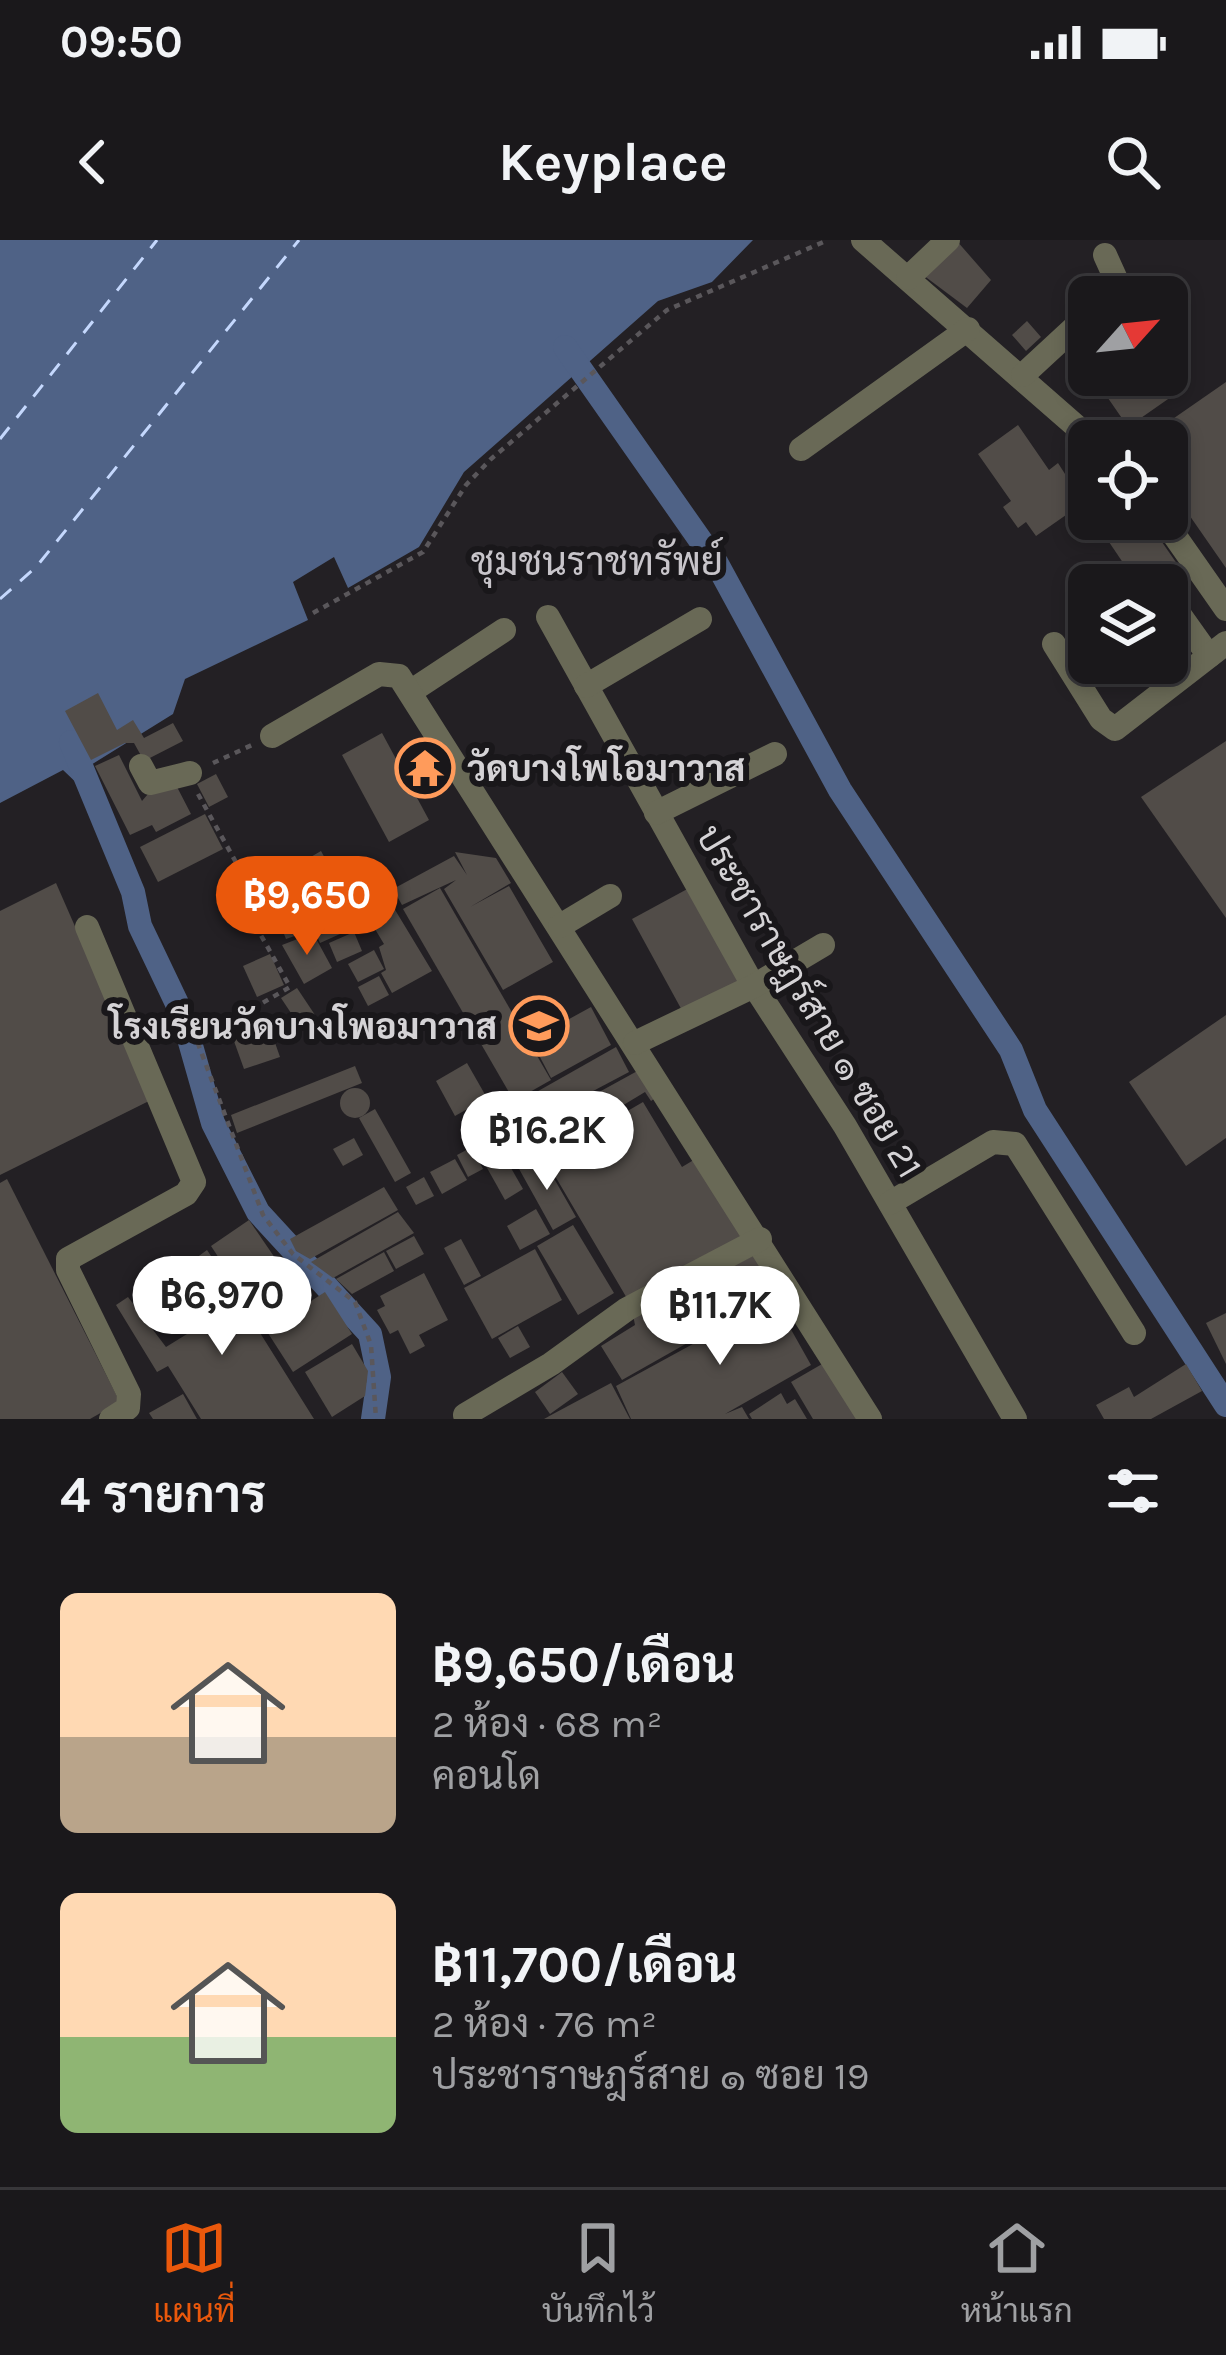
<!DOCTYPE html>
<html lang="th">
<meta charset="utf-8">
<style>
body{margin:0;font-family:Karla,Sarabun,sans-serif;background:#272528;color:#f1f3f6;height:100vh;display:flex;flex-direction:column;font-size:45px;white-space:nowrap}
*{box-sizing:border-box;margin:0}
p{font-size:39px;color:#9fa0a3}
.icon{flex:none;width:66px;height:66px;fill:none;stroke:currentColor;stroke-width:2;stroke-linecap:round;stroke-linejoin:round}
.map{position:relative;height:1179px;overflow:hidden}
.sheet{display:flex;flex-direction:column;background:#1a181b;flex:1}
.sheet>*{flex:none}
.needle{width:78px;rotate:63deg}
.controls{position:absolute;left:1068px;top:36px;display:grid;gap:24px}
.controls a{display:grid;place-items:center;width:120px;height:120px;border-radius:18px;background:#1a181b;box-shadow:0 6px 18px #0003,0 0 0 3px #38373a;font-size:60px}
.price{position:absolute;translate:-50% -102px;padding:0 27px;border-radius:42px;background:#fff;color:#222;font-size:39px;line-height:78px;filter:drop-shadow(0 3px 6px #0008)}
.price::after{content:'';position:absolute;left:50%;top:72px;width:36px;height:27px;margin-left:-18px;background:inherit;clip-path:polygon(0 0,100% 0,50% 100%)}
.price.on{background:#ea580c;color:#fff}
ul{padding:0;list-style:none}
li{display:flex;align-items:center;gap:36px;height:300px;padding:0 60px}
li span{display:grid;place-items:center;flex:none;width:336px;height:240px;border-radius:18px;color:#555}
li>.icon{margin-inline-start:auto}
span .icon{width:144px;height:144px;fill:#fffc;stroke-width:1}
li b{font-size:51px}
h2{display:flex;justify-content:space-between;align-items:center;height:144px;padding:0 60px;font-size:51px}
.status{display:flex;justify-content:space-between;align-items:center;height:84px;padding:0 60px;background:#1a181b;direction:ltr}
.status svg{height:33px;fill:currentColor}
header{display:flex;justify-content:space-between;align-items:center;height:156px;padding:0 60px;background:#1a181b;font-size:54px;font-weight:700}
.dock{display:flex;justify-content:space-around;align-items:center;height:168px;border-top:3px solid #38373a;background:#1a181b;font-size:33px;color:#9fa0a3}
.dock a{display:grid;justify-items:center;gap:6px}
.dock .on{color:#ea580c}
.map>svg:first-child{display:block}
.water{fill:#4f6286}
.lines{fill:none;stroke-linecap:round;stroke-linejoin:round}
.canal{stroke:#4f6286;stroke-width:24}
.ferry{stroke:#c5d8fd;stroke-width:3;stroke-dasharray:15 12;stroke-linecap:butt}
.building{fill:#514c48}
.path{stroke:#5a575b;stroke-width:4.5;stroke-dasharray:6 6;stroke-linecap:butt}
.minor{stroke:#696956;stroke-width:24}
.labels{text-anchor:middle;stroke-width:12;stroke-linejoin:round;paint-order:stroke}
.poi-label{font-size:36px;font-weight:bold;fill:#d5d3d6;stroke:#19171a;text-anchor:start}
.street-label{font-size:36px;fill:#d5d3d6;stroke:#19171a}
.neighbourhood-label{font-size:39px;fill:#c8c5ca;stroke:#19171a}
</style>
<div class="status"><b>09:50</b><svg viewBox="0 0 49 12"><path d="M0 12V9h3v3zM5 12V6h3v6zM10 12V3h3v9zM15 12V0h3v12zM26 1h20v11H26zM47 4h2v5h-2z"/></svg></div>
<header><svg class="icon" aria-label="back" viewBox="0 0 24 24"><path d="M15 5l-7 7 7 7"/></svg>Keyplace<svg class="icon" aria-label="search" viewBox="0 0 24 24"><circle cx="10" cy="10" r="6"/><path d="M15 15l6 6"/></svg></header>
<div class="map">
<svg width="1226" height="1179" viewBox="0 0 1226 1179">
<rect width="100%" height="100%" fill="#232024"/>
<polygon class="water" points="0,0 753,0 712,42 658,61 464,232 419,307 348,348 334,317 293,342 308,380 185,439 173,474 86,528 84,550 63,530 0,563"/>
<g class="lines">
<g class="canal">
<polyline points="565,107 717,324 840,550 1011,810 1035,870 1226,1165"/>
<polyline points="71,502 133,652 140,686 182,774 213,883 258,972 370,1094 379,1137 373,1179"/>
</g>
<g class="ferry">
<polyline points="0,199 157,0"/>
<polyline points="0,359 37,326 299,0"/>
</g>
</g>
<g class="building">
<polygon points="956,0 991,40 967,68 923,35"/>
<polygon points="1027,81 1041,97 1026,111 1012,95"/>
<polygon points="1167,130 1181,150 1128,187 1092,135 1167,135"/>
<polygon points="1226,142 1226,328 1167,243 1167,201 1141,201"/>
<polygon points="1018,185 1049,230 1058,223 1074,248 1066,254 1076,268 1036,296 1026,282 1018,288 1003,267 1011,261 978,214"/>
<polygon points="1136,279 1146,279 1182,331 1161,345 1138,345 1107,299"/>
<polygon points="98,453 117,490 133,480 144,498 173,483 183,501 144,521 134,503 125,503 91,520 65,471"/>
<polygon points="382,493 429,580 389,602 342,515"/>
<polygon points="1226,501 1226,678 1141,557"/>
<polygon points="119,515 142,561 148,554 176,545 191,574 156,592 152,585 130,595 95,526"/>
<polygon points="216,534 228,557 209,567 197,544"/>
<polygon points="205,574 223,609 158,642 140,607"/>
<polygon points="321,611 337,640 313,653 297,625"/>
<polygon points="455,612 496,618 511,643 470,667 509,646 553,722 503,750 444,649 456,640 402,665 393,649 454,616 467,635"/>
<polygon points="276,624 285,647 274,652 279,667 296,661 306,692 286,699 275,671 257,678 250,660 265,655 255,633"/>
<polygon points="377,640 432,731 392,753 381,733 386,730 379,707 384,704 352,651"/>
<polygon points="56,643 151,860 0,935 0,671"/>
<polygon points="691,647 743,742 684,774 632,679"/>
<polygon points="440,648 551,840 514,861 403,669"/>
<polygon points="349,655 364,686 356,690 333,663"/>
<polygon points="319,661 340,694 320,703 304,667"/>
<polygon points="354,692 362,711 337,722 329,703"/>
<polygon points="313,693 332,728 304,744 282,705"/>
<polygon points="374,710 384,729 358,742 348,724"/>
<polygon points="270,714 284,745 257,757 243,726"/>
<polygon points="379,736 389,755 368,766 358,747"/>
<polygon points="297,748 317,778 301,788 281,758"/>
<polygon points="591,767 611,805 551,838 531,800"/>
<polygon points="1226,775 1226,898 1186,926 1129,842"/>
<polygon points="266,777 280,817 244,829 230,790"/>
<polygon points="616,807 629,832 529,885 517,863"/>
<polygon points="467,823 487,858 455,876 436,841"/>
<polygon points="355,826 362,843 237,893 231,875"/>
<polygon points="641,829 658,856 651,861 645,852 544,913 530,890"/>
<circle cx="355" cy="863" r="15"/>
<polygon points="643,862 682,927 697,918 743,996 628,1060 545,919"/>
<polygon points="375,869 411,933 395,942 359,878"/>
<polygon points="354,898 363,915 343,926 333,909"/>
<polygon points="495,900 523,949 505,960 477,910"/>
<polygon points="472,907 483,929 468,937 457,915"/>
<polygon points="536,918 539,924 544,921 576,977 553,990 518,927"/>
<polygon points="455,919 467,940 442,954 430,932"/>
<polygon points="424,937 434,956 416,965 406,947"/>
<polygon points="7,939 120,1162 90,1179 0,1179 0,943"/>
<polygon points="384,947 398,970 310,1019 296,1011 290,999"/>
<polygon points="536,969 550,994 520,1010 507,986"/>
<polygon points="398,972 414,993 333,1038 311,1022"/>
<polygon points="249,980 275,1018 236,1044 211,1006"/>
<polygon points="573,985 614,1053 578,1075 537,1006"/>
<polygon points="414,996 424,1014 396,1029 386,1011"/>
<polygon points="461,999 481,1036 464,1045 444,1008"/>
<polygon points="535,1009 562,1060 492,1099 464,1048"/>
<polygon points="207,1010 240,1059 229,1066 240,1061 314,1179 201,1179 168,1126 157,1132 116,1065 128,1057 166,1107 221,1073 188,1024"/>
<polygon points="384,1012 394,1031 352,1054 336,1039"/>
<polygon points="761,1012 773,1038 712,1069 701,1050 707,1064 698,1097 622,1140 601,1106 635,1085 633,1075"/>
<polygon points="424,1033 448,1080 419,1095 425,1106 410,1114 398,1090 390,1094 377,1070 385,1066 380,1056"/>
<polygon points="754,1051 765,1066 775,1061 811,1125 725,1174 742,1167 749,1179 631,1179 616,1146 724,1087 719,1069"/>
<polygon points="325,1052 352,1094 293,1132 266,1090"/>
<polygon points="1226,1073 1226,1124 1206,1083"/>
<polygon points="518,1086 530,1107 510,1118 498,1098"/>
<polygon points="352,1104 368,1131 365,1156 332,1177 305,1132"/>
<polygon points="829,1120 861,1179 813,1179 791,1142"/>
<polygon points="1186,1124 1202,1151 1151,1179 1104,1179 1096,1165 1129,1147 1134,1157"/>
<polygon points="562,1132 578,1154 550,1174 535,1152"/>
<polygon points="611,1143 630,1179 544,1179 553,1174"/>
<polygon points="781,1153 787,1164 795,1159 807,1179 752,1179 749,1174"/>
<polygon points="183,1154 197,1179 153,1179 149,1173"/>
</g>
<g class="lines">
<g class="path">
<polyline points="313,373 423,312 466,245 491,219 667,70 828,0"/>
<polyline points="213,523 252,505"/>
<polyline points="198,554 238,626 258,690 290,747 197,801 263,975 293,1014 355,1062 371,1105 376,1179"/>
</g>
<g class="minor">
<polyline points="863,0 1093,201"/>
<polyline points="1105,15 1119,46 1107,57"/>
<polyline points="908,38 948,0"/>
<polyline points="1023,135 1089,74"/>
<polyline points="801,209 968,89"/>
<polyline points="1163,279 1226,369"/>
<polyline points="1172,364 1209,416"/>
<polyline points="548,377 749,738 845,886 1015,1179"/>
<polyline points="1054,404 1101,479 1115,489 1226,403"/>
<polyline points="586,446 700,379"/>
<polyline points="410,452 504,390"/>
<polyline points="272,496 379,434 399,436 870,1179"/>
<polyline points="141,526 150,543 190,533"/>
<polyline points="656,573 775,514"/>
<polyline points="560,686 610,656"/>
<polyline points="87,687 194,942 186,954 68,1019 68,1030 129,1154 128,1168 111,1179"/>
<polyline points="635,803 754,746 823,705"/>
<polyline points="890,963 993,902 1015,904 1134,1093"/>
<polyline points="465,1175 551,1124 627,1069 760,999"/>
</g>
</g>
<defs>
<symbol id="temple-ring" viewBox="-11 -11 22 22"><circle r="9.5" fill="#19171a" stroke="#ff9b5b" stroke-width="1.5"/><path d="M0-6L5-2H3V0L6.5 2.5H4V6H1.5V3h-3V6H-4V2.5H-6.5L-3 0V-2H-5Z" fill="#ff9b5b"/></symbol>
<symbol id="school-ring" viewBox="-11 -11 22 22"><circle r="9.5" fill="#19171a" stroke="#ff9b5b" stroke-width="1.5"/><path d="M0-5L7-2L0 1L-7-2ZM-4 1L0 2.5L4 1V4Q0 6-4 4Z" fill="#ff9b5b"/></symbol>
</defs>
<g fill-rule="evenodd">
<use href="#temple-ring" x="392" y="495" width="66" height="66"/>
<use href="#school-ring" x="506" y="753" width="66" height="66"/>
</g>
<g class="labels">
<g class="poi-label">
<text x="467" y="541">วัดบางโพโอมาวาส</text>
<text x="497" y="799" text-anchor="end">โรงเรียนวัดบางโพอมาวาส</text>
</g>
<g class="street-label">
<text transform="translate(810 761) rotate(59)" y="13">ประชาราษฎร์สาย ๑ ซอย 21</text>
</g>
<g class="neighbourhood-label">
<text x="597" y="335">ชุมชนราชทรัพย์</text>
</g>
</g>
</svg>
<div class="controls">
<a><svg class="needle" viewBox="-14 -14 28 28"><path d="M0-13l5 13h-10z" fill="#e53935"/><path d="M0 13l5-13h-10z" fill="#9fa0a3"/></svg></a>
<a><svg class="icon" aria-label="locate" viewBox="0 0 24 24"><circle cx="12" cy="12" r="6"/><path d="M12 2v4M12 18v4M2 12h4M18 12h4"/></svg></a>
<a><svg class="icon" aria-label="layers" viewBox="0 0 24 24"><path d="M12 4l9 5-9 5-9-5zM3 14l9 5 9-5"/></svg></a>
</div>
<b class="price on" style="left:307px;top:718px">฿9,650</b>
<b class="price" style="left:547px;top:953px">฿16.2K</b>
<b class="price" style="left:222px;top:1118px">฿6,970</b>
<b class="price" style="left:720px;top:1128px">฿11.7K</b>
</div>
<section class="sheet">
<h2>4 รายการ<svg class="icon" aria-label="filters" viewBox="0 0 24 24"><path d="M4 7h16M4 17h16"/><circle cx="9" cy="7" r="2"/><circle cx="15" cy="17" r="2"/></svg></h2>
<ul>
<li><span style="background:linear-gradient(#ffd9b3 60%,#b9a48a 0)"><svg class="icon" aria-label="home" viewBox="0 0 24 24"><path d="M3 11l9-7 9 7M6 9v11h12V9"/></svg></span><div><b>฿9,650/เดือน</b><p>2 ห้อง · 68 m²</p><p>คอนโด</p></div></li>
<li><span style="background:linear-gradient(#ffd9b3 60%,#8fb573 0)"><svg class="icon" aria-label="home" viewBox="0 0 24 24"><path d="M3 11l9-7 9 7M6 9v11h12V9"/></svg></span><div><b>฿11,700/เดือน</b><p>2 ห้อง · 76 m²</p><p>ประชาราษฎร์สาย ๑ ซอย 19</p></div></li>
</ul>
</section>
<nav class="dock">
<a class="on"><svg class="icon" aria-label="map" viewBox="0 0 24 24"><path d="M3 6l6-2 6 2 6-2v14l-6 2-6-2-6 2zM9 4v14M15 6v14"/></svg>แผนที่</a>
<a><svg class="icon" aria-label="saved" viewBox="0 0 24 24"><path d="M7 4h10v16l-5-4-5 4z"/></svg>บันทึกไว้</a>
<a><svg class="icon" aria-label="home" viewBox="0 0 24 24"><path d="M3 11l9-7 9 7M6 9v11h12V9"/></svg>หน้าแรก</a>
</nav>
